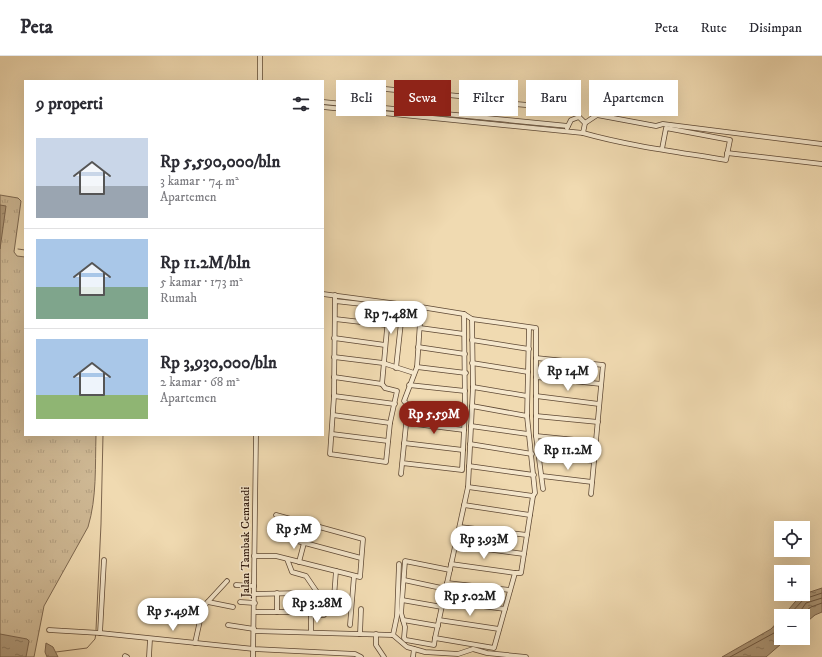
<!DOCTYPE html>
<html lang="id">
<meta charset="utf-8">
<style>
body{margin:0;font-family:"IM FELL DW Pica",serif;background:#f7f7f7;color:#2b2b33;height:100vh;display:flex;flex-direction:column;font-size:15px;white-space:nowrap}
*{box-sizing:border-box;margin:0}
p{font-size:13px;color:#7c7c81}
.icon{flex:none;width:22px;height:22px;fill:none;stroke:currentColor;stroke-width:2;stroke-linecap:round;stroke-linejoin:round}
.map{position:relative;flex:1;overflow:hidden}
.panel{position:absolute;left:24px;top:24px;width:300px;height:356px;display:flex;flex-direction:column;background:#fff;border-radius:0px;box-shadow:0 4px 16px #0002}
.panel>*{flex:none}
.banner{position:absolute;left:336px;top:24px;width:380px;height:36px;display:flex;gap:8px}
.fabs{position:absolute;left:774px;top:465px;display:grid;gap:8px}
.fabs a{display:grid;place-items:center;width:36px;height:36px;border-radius:0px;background:#fff;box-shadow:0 4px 16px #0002;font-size:20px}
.price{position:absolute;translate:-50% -34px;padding:0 9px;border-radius:14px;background:#fff;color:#222;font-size:13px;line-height:26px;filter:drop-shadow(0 1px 2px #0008)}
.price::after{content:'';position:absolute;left:50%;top:24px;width:12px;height:9px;margin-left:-6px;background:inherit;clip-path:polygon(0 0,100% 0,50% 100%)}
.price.current{background:#8f2418;color:#fff}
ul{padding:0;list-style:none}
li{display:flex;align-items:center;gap:12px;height:100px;padding:0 12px}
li+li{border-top:1px solid #e1e1e2}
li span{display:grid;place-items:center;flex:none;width:112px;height:80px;border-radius:0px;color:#555}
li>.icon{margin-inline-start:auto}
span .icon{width:48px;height:48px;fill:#fffc;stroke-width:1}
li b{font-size:17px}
h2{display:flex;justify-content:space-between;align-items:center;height:48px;padding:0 12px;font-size:17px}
.tag{padding:0 14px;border-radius:0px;background:#fff;box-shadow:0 4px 16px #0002;font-size:14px;line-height:36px}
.tag.current{background:#8f2418;color:#fff}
header{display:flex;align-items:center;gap:24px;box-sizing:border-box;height:56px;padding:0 20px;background:#fff;border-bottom:1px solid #e1e1e2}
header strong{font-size:19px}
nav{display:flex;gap:22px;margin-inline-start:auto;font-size:14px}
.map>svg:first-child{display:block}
.grass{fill:url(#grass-tufts);stroke:#7e6850}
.water{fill:url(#water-ripples);stroke:#7b644d}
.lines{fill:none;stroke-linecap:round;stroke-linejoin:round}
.shore{stroke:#6e5842;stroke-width:1}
.stream{stroke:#7b644d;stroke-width:1}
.minor-casing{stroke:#5e4834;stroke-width:5.5}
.minor{stroke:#f5e7cc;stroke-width:4}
.labels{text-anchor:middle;stroke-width:3;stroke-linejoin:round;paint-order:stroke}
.street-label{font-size:12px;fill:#2e170b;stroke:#f5e7cc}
</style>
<header>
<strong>Peta</strong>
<nav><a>Peta</a><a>Rute</a><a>Disimpan</a></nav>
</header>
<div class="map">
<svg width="822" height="601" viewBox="0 0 822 601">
<defs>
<pattern id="grass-tufts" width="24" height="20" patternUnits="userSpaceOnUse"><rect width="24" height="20" fill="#cfb995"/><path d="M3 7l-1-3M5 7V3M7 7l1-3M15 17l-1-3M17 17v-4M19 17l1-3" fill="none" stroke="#b29e7f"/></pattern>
<pattern id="water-ripples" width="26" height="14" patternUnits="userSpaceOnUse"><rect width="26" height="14" fill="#ae9879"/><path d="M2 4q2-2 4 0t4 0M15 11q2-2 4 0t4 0" fill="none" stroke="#8e7b61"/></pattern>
</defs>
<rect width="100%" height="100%" fill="#f0dab1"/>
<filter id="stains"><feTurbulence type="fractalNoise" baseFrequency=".005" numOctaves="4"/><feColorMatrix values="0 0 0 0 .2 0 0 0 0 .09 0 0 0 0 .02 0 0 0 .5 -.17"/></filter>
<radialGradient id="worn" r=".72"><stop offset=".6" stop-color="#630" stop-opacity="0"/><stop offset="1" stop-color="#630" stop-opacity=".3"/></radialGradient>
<path class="grass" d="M0 139 18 142 21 145 14 196 17 200 25 201V379H96C95 410 97 441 88 471L44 550 34 601H0Z"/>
<g class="water">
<polygon points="0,149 6,150 0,193"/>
<polygon points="822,532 822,556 815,559 803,569 803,560 783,560 801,539"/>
<polygon points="781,562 781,582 788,582 766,601 722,601 771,573"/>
<polygon points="0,578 27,583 29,585 26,601 0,601"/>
<polygon points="46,587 53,591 58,601 47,601 45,596"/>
</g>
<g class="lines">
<g class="shore">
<polyline points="822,542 806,547 799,557 801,558 811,551 822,547"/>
<polyline points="788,560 804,543 822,537"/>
<polyline points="730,601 774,577 781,568"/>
</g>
<g class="stream">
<polyline points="18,193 25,194"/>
<polyline points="96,574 101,468 103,379"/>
<polyline points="56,596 87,592 95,583 96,577"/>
</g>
<defs>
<g id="minor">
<polyline points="260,25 260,0"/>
<polyline points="385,33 469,41 467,60"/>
<polyline points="469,44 573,53"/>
<polyline points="323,46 568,70"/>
<polyline points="323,51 583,77 585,67 597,59 656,70 663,68 822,88"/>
<polyline points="567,72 571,64 579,61 585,67"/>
<path d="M583 77C629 90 678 96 726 104L730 84 666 72 662 93"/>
<polyline points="727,97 822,108"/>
<polyline points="323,238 421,251"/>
<polyline points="335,239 334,340 330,398 386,406 390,367 397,335 385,332 382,328 389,251 335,245"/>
<polyline points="464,258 472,263 536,272 536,380 543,433"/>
<polyline points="335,263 387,269"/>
<polyline points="472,263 473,331 468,431 533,440 535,437 527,360 529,272"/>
<polyline points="420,272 464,278"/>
<polyline points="334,282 385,289"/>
<polyline points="472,284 529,293"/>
<polyline points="418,291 465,298"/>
<polyline points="334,301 383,307 414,317"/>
<polyline points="536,302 603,309 591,438"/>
<polyline points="472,307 528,316"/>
<polyline points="417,311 466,317"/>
<polyline points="396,312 403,248"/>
<polyline points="334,321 382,328"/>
<polyline points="536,321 601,328"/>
<polyline points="409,329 465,335"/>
<polyline points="473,331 527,340"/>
<polyline points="334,340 395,348"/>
<polyline points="536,340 599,348"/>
<polyline points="408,349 465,355"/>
<polyline points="472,350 527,360"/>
<polyline points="333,359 390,367"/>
<polyline points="536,360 598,366"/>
<polyline points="407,367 464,374"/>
<polyline points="471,370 528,378"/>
<polyline points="332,378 388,385"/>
<polyline points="536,380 596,386"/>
<polyline points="404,387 463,394"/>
<polyline points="470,388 532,398"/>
<polyline points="539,399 594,405"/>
<polyline points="469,410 534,419"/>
<polyline points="401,418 408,349 404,345 417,311 421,251 464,258 465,355 462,414 402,407"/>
<polyline points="542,420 592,426"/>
<polyline points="468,431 435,582 494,592 515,517 521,517 533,440"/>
<polyline points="464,449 530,459"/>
<polyline points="460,471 527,479"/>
<polyline points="275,479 361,502"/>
<polyline points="300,485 305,467"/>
<polyline points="456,489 524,498"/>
<polyline points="254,500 276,500 360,521 363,483 276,459"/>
<polyline points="287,503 292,516 306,520 321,542 321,553 333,554 336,515"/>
<polyline points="299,506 304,487"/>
<polyline points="451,508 515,517"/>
<polyline points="404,524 446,533"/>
<polyline points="447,527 510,534"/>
<polyline points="236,529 254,530"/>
<polyline points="254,538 302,537"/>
<polyline points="402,544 442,551"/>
<polyline points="443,545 505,553"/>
<polyline points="208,546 233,551"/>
<polyline points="240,546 255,547"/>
<polyline points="255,556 311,556 311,576"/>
<polyline points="277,556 277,537"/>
<polyline points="311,559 324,559"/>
<polyline points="403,564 438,570"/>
<polyline points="439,564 499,573"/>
<polyline points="228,569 254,573"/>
<polyline points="350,569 354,520"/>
<polyline points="49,574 100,577 254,593 355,598 361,601"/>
<polyline points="254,575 393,579"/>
<polyline points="100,577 104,504"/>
<polyline points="360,578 361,553"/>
<polyline points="376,578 376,589 384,601"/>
<polyline points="393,579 407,591 425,596 458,598 473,593 487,597 526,601"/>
<polyline points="393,579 397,560 399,508"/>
<polyline points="435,582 434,589 406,584 404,582 405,571 401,557 405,505 450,514"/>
<polyline points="195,587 203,551 227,525"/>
<polyline points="125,600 127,601"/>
<polyline points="149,601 150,583"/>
<polyline points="253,601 256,379"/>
<polyline points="413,601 414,593"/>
</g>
</defs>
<use href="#minor" class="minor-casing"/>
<use href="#minor" class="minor"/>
</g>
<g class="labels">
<g class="street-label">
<text transform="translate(245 486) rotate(-90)" y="4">Jalan Tambak Cemandi</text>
</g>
</g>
<rect width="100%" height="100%" filter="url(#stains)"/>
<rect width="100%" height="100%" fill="url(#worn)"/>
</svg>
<div class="fabs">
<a><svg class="icon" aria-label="locate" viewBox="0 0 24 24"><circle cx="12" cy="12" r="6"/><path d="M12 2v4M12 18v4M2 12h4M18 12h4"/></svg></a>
<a>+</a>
<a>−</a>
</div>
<b class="price" style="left:391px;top:279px">Rp 7.48M</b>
<b class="price" style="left:568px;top:336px">Rp 14M</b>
<b class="price current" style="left:434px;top:379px">Rp 5.59M</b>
<b class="price" style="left:568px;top:415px">Rp 11.2M</b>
<b class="price" style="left:294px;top:494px">Rp 5M</b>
<b class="price" style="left:484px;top:504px">Rp 3.93M</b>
<b class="price" style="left:470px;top:561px">Rp 5.02M</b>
<b class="price" style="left:317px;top:568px">Rp 3.28M</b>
<b class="price" style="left:173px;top:576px">Rp 5.49M</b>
<div class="banner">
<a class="tag">Beli</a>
<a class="tag current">Sewa</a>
<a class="tag">Filter</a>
<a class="tag">Baru</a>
<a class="tag">Apartemen</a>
</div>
<section class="panel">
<h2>9 properti<svg class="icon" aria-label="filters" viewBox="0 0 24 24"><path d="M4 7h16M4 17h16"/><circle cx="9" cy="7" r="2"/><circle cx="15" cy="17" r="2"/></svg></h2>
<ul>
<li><span style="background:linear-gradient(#c9d6e8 60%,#9aa5b1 0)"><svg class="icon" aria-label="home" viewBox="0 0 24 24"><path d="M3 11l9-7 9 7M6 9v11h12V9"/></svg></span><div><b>Rp 5,590,000/bln</b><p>3 kamar · 74 m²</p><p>Apartemen</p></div></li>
<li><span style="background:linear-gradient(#a9c7e8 60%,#7fa58c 0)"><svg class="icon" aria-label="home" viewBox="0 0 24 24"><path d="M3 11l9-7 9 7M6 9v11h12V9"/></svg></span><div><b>Rp 11.2M/bln</b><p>5 kamar · 173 m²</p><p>Rumah</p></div></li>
<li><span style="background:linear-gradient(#a9c7e8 70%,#8fb573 0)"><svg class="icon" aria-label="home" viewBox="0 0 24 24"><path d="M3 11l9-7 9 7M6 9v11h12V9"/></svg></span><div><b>Rp 3,930,000/bln</b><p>2 kamar · 68 m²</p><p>Apartemen</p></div></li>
</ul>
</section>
</div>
